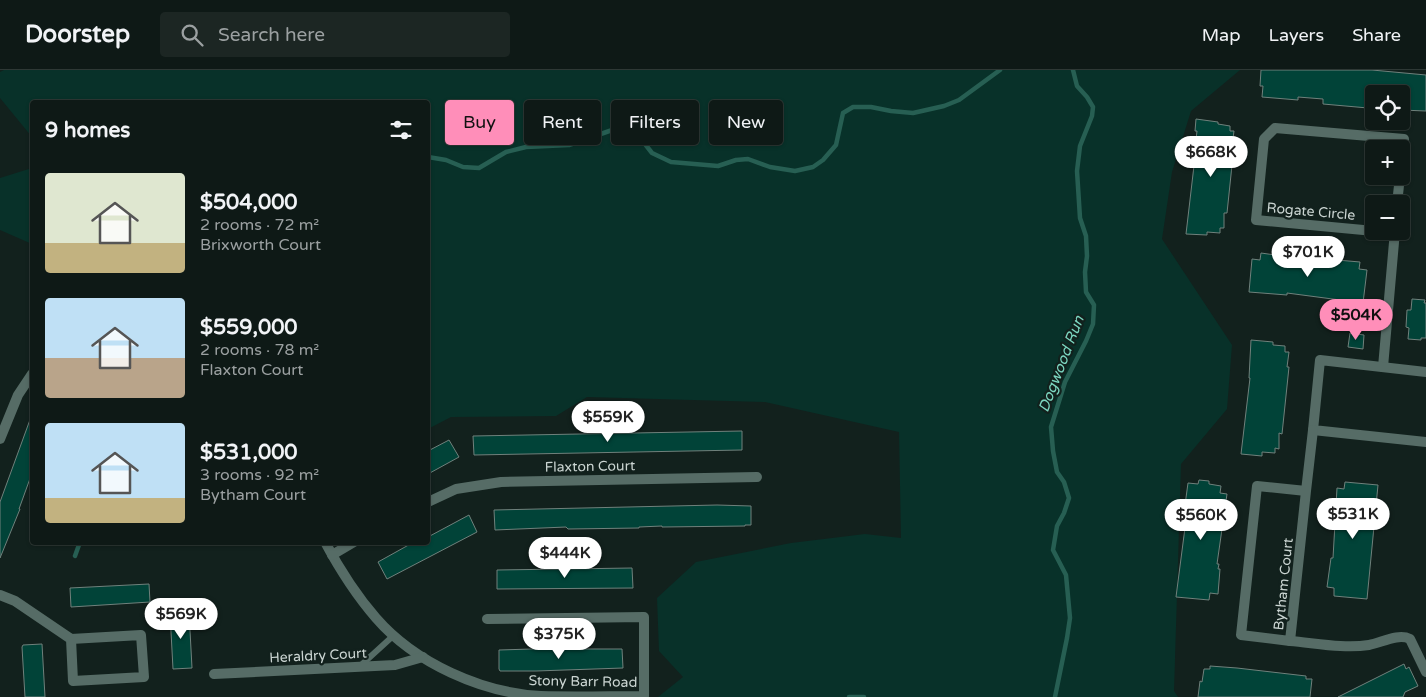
<!DOCTYPE html>
<meta charset="utf-8">
<style>
body{margin:0;font-family:"Varela Round",sans-serif;background:#1c2623;color:#f1f3f6;height:100vh;display:flex;flex-direction:column;font-size:19px;white-space:nowrap}
*{box-sizing:border-box;margin:0}
p{font-size:16px;color:#9ba0a1}
.icon{flex:none;width:28px;height:28px;fill:none;stroke:currentColor;stroke-width:2;stroke-linecap:round;stroke-linejoin:round}
.map{position:relative;flex:1;overflow:hidden}
.sheet{position:absolute;left:30px;top:30px;width:400px;height:445px;display:flex;flex-direction:column;background:#0e1916;border-radius:5px;box-shadow:0 1px 4px #0004,0 0 0 1px #2e3835}
.sheet>*{flex:none}
.guide{position:absolute;left:445px;top:30px;width:475px;height:45px;display:flex;gap:10px}
.controls{position:absolute;left:1365px;top:15px;display:grid;gap:10px}
.controls a{display:grid;place-items:center;width:45px;height:45px;border-radius:5px;background:#0e1916;box-shadow:0 1px 4px #0004,0 0 0 1px #2e3835;font-size:25px}
.price{position:absolute;translate:-50% -42px;padding:0 11px;border-radius:18px;background:#fff;color:#222;font-size:16px;line-height:32px;filter:drop-shadow(0 1px 2px #0008)}
.price::after{content:'';position:absolute;left:50%;top:30px;width:15px;height:11px;margin-left:-8px;background:inherit;clip-path:polygon(0 0,100% 0,50% 100%)}
.price.selected{background:#ff8eb9;color:#111}
ul{padding:0;list-style:none}
li{display:flex;align-items:center;gap:15px;height:125px;padding:0 15px}
li span{display:grid;place-items:center;flex:none;width:140px;height:100px;border-radius:5px;color:#555}
li>.icon{margin-inline-start:auto}
span .icon{width:60px;height:60px;fill:#fffc;stroke-width:1}
li b{font-size:21px}
h2{display:flex;justify-content:space-between;align-items:center;height:60px;padding:0 15px;font-size:21px}
.chip{padding:0 18px;border-radius:5px;background:#0e1916;box-shadow:0 1px 4px #0004,0 0 0 1px #2e3835;font-size:18px;line-height:45px}
.chip.selected{background:#ff8eb9;color:#111}
header{display:flex;align-items:center;gap:30px;box-sizing:border-box;height:70px;padding:0 25px;background:#0e1916;border-bottom:1px solid #2e3835}
header strong{font-size:24px}
nav{display:flex;gap:28px;margin-inline-start:auto;font-size:18px}
.search{width:350px;height:45px;background:#1c2623;display:flex;align-items:center;gap:12px;box-sizing:border-box;padding:0 18px;border-radius:5px;color:#9ba0a1;font-size:19px}
.map>svg:first-child{display:block}
.green{fill:#083129}
.lines{fill:none;stroke-linecap:round;stroke-linejoin:round}
.stream{stroke:#275f53;stroke-width:4.5}
.building{fill:#014338;stroke:#70817c}
.service{stroke:#566c66;stroke-width:6}
.minor{stroke:#566c66;stroke-width:10}
.labels{text-anchor:middle;stroke-width:4.5;stroke-linejoin:round;paint-order:stroke}
.street-label{font-size:14px;fill:#cbd5d2;stroke:#12211d}
.water-label{font-size:15px;font-style:italic;fill:#7cd7c1;stroke:#12211d}
</style>
<header>
<strong>Doorstep</strong>
<div class="search"><svg class="icon" aria-label="search" viewBox="0 0 24 24"><circle cx="10" cy="10" r="6"/><path d="M15 15l6 6"/></svg>Search here</div>
<nav><a>Map</a><a>Layers</a><a>Share</a></nav>
</header>
<div class="map">
<svg width="1426" height="627" viewBox="0 0 1426 627">
<rect width="100%" height="100%" fill="#12211d"/>
<g class="green">
<polygon points="4,0 1240,0 1191,41 1172,102 1162,169 1232,275 1227,339 1181,394 1174,621 1178,627 658,627 683,607 659,581 657,528 696,492 791,473 865,464 901,468 899,362 765,332 587,327 556,346 451,347 428,359 428,32 32,32 32,67 0,28 0,2"/>
<polygon points="32,98 32,174 0,160 0,108"/>
</g>
<g class="lines">
<g class="stream">
<polyline points="428,87 446,90 463,97 479,98 506,82 526,77 569,75 618,58 645,74 652,83 671,92 718,96 736,90 748,89 770,97 795,101 813,97 823,90 836,75 843,43 853,37 871,37 891,41 913,43 944,36 959,30 1000,0"/>
<polyline points="75,486 80,472"/>
<polyline points="849,627 864,627"/>
<polyline points="1055,627 1067,568 1070,548 1066,505 1053,480 1057,456 1064,443 1069,428 1064,412 1057,402 1053,381 1051,357 1065,312 1086,271 1093,254 1094,235 1086,222 1085,202 1087,186 1086,166 1080,148 1077,101 1080,76 1092,46 1093,37 1087,27 1077,16 1073,0"/>
</g>
</g>
<g class="building">
<polygon points="1261,0 1372,0 1426,5 1426,41 1401,40 1401,24 1374,24 1374,34 1368,34 1368,38 1323,34 1323,29 1298,27 1298,30 1262,27 1263,16 1260,16"/>
<polygon points="1196,49 1218,52 1218,54 1230,56 1230,61 1234,61 1232,76 1234,76 1227,143 1224,143 1224,158 1220,158 1220,163 1207,162 1207,165 1186,164 1195,87 1194,87 1197,61 1195,61"/>
<polygon points="1261,183 1331,193 1336,192 1337,190 1360,192 1359,199 1367,200 1363,233 1287,223 1287,225 1249,222 1252,189 1260,190"/>
<polygon points="1412,229 1425,230 1424,233 1426,233 1426,268 1421,268 1421,270 1408,269 1409,258 1406,257 1407,240 1411,240"/>
<polygon points="1350,263 1364,265 1363,279 1348,277"/>
<polygon points="1251,270 1273,272 1273,275 1285,276 1285,282 1289,282 1287,297 1289,297 1282,364 1279,363 1279,379 1275,378 1275,383 1262,382 1262,386 1241,384 1250,308 1249,308"/>
<polygon points="31,347 32,347 32,403 19,439 20,439 0,488 0,432"/>
<polygon points="742,361 742,380 474,385 473,366"/>
<polygon points="449,370 459,387 428,404 428,381"/>
<polygon points="1199,410 1209,411 1209,414 1221,416 1220,423 1227,424 1217,494 1219,494 1218,499 1220,499 1218,524 1210,523 1209,530 1176,527 1186,450 1183,450 1188,413 1198,414"/>
<polygon points="1345,412 1378,415 1367,529 1334,526 1334,518 1327,517 1331,488 1333,488 1337,418 1344,419"/>
<polygon points="717,435 751,436 751,455 745,455 745,456 662,457 662,456 639,457 639,458 568,459 566,457 495,460 494,440"/>
<polygon points="469,445 477,462 387,509 378,492 414,472 428,472 428,467"/>
<polygon points="632,498 633,518 497,519 497,500"/>
<polygon points="149,514 150,532 71,537 70,518"/>
<polygon points="189,542 192,598 173,599 170,543"/>
<polygon points="42,574 45,627 25,627 22,577 23,575"/>
<polygon points="532,579 622,579 623,598 536,601 500,601 499,599 499,580"/>
<polygon points="1404,594 1406,599 1409,597 1418,616 1405,622 1403,627 1338,627"/>
<polygon points="1210,596 1237,598 1306,606 1306,609 1312,609 1310,627 1198,627 1200,611 1202,612 1204,599 1210,599"/>
</g>
<g class="lines">
<polyline class="service" points="359,597 393,566"/>
<g class="minor">
<polyline points="1397,134 1400,106"/>
<polyline points="1374,161 1256,150 1264,69 1275,58 1404,69 1401,93"/>
<polyline points="1379,161 1395,163"/>
<polyline points="1383,297 1395,161"/>
<polyline points="1426,302 1320,290 1313,360 1426,372"/>
<polyline points="0,369 18,325 32,304"/>
<polyline points="1306,421 1290,571 1241,565 1257,416 1306,421 1313,360"/>
<polyline points="428,432 456,419 501,412 757,407"/>
<path d="M325 472C340 500 356 525 376 548 415 593 482 623 541 626 575 627 610 626 644 626V547L487 549"/>
<polyline points="332,485 354,472"/>
<polyline points="0,525 15,531 71,569 141,565 144,607 73,611 71,569"/>
<path d="M1290 571C1315 573 1344 579 1369 575 1381 573 1398 563 1410 569L1426 602"/>
<polyline points="214,604 395,595 423,587"/>
</g>
</g>
<g class="labels">
<g class="street-label">
<text transform="translate(1311 141) rotate(5)" y="5">Rogate Circle</text>
<text transform="translate(590 396) rotate(-1)" y="5">Flaxton Court</text>
<text transform="translate(1283 514) rotate(-84)" y="5">Bytham Court</text>
<text transform="translate(318 585) rotate(-3)" y="5">Heraldry Court</text>
<text transform="translate(583 611) rotate(1)" y="5">Stony Barr Road</text>
</g>
<g class="water-label">
<text transform="translate(1061 294) rotate(-69)" y="5">Dogwood Run</text>
</g>
</g>
</svg>
<div class="controls">
<a><svg class="icon" aria-label="locate" viewBox="0 0 24 24"><circle cx="12" cy="12" r="6"/><path d="M12 2v4M12 18v4M2 12h4M18 12h4"/></svg></a>
<a>+</a>
<a>−</a>
</div>
<b class="price" style="left:1211px;top:108px">$668K</b>
<b class="price" style="left:1308px;top:208px">$701K</b>
<b class="price selected" style="left:1356px;top:271px">$504K</b>
<b class="price" style="left:608px;top:373px">$559K</b>
<b class="price" style="left:1353px;top:470px">$531K</b>
<b class="price" style="left:1201px;top:471px">$560K</b>
<b class="price" style="left:565px;top:509px">$444K</b>
<b class="price" style="left:181px;top:570px">$569K</b>
<b class="price" style="left:559px;top:590px">$375K</b>
<div class="guide">
<a class="chip selected">Buy</a>
<a class="chip">Rent</a>
<a class="chip">Filters</a>
<a class="chip">New</a>
</div>
<section class="sheet">
<h2>9 homes<svg class="icon" aria-label="filters" viewBox="0 0 24 24"><path d="M4 7h16M4 17h16"/><circle cx="9" cy="7" r="2"/><circle cx="15" cy="17" r="2"/></svg></h2>
<ul>
<li><span style="background:linear-gradient(#dfe7d0 70%,#c2b280 0)"><svg class="icon" aria-label="home" viewBox="0 0 24 24"><path d="M3 11l9-7 9 7M6 9v11h12V9"/></svg></span><div><b>$504,000</b><p>2 rooms · 72 m²</p><p>Brixworth Court</p></div></li>
<li><span style="background:linear-gradient(#bfe0f5 60%,#b9a48a 0)"><svg class="icon" aria-label="home" viewBox="0 0 24 24"><path d="M3 11l9-7 9 7M6 9v11h12V9"/></svg></span><div><b>$559,000</b><p>2 rooms · 78 m²</p><p>Flaxton Court</p></div></li>
<li><span style="background:linear-gradient(#bfe0f5 75%,#c2b280 0)"><svg class="icon" aria-label="home" viewBox="0 0 24 24"><path d="M3 11l9-7 9 7M6 9v11h12V9"/></svg></span><div><b>$531,000</b><p>3 rooms · 92 m²</p><p>Bytham Court</p></div></li>
</ul>
</section>
</div>
